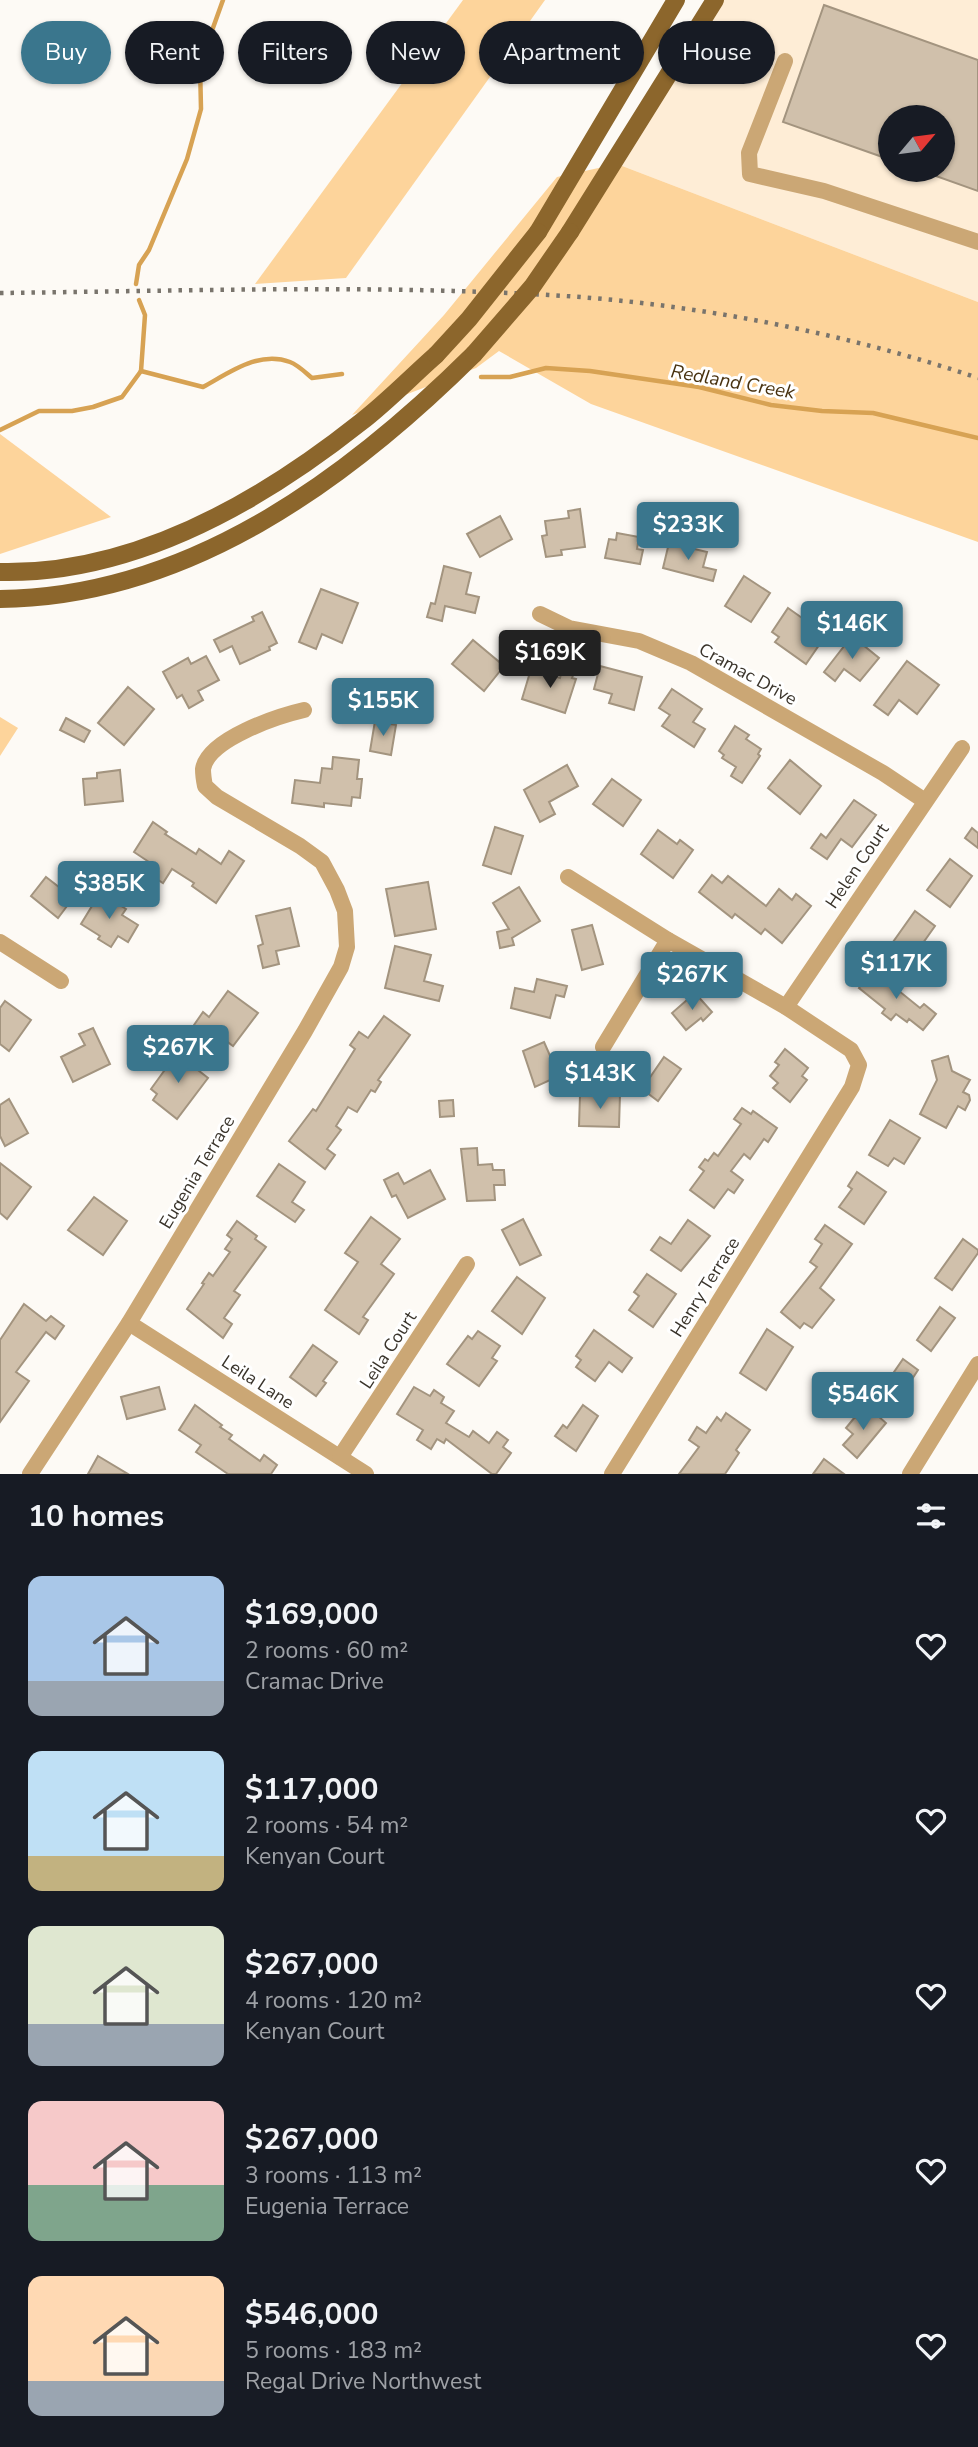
<!DOCTYPE html>
<meta charset="utf-8">
<style>
body{margin:0;font-family:"Nunito Sans",sans-serif;background:#242831;color:#f1f3f6;height:100vh;display:flex;flex-direction:column;font-size:26px;white-space:nowrap}
*{box-sizing:border-box;margin:0}
p{font-size:23px;color:#9ea1a6}
.icon{flex:none;width:38px;height:38px;fill:none;stroke:currentColor;stroke-width:2;stroke-linecap:round;stroke-linejoin:round}
.map{position:relative;height:1474px;overflow:hidden}
.sheet{display:flex;flex-direction:column;background:#171b24;flex:1}
.sheet>*{flex:none}
.banner{position:absolute;left:21px;top:21px;width:936px;height:63px;display:flex;gap:14px}
.needle{width:46px;rotate:61deg}
.tools{position:absolute;left:878px;top:105px;display:grid;gap:14px}
.tools a{display:grid;place-items:center;width:77px;height:77px;border-radius:50%;background:#171b24;box-shadow:0 2px 5px #0004;font-size:35px}
.price{position:absolute;translate:-50% -60px;padding:0 16px;border-radius:7px;background:#3a768d;color:#fff;font-size:23px;line-height:46px;filter:drop-shadow(0 2px 4px #0008)}
.price::after{content:'';position:absolute;left:50%;top:42px;width:21px;height:16px;margin-left:-10px;background:inherit;clip-path:polygon(0 0,100% 0,50% 100%)}
.price.active{background:#222;color:#fff}
ul{padding:0;list-style:none}
li{display:flex;align-items:center;gap:21px;height:175px;padding:0 28px}
li span{display:grid;place-items:center;flex:none;width:196px;height:140px;border-radius:14px;color:#555}
li>.icon{margin-inline-start:auto}
span .icon{width:84px;height:84px;fill:#fffc;stroke-width:1}
li b{font-size:30px}
h2{display:flex;justify-content:space-between;align-items:center;height:84px;padding:0 28px;font-size:30px}
.pill{padding:0 24px;border-radius:32px;background:#171b24;box-shadow:0 2px 5px #0004;font-size:24px;line-height:63px}
.pill.active{background:#3a768d;color:#fff}
.map>svg:first-child{display:block}
.built{fill:#feedd6;fill-rule:evenodd}
.green{fill:#fdd49b}
.lines{fill:none;stroke-linecap:round;stroke-linejoin:round}
.stream{stroke:#d7a253;stroke-width:4.5}
.building{fill:#d0c0ab;stroke:#a3947f;stroke-width:2}
.minor{stroke:#cba775;stroke-width:16}
.major{stroke:#8c662c;stroke-width:18}
.rail{stroke:#79746c;stroke-width:4.5;stroke-dasharray:3.5 7;stroke-linecap:butt}
.major-bridge{stroke:#8c662c;stroke-width:18}
.labels{text-anchor:middle;stroke-width:6;stroke-linejoin:round;paint-order:stroke}
.street-label{font-size:18px;fill:#3a342b;stroke:#fff}
.water-label{font-size:19px;font-style:italic;fill:#483210;stroke:#fff}
</style>
<div class="map">
<svg width="978" height="1474" viewBox="0 0 978 1474">
<rect width="100%" height="100%" fill="#fdfaf5"/>
<path class="built" d="M712 0H978V302L617 164ZM891 117H943V170H891Z"/>
<g class="green">
<polygon points="463,0 545,0 346,278 255,284"/>
<polygon points="617,164 978,302 978,542 591,404 499,351 476,368 352,415 444,315 557,177"/>
<polygon points="0,434 111,517 0,554"/>
<polygon points="0,717 18,728 0,756"/>
</g>
<g class="lines">
<g class="stream">
<polyline points="136,284 139,265 149,250 187,159 201,109 200,64 223,0"/>
<polyline points="139,300 145,315 141,371"/>
<path d="M141 371 203 387C229 373 259 350 290 362 298 365 306 373 312 378L342 374"/>
<polyline points="481,377 510,377 546,368 590,371 699,387 771,405 822,411 873,413 978,438"/>
<polyline points="0,430 39,411 72,411 93,407 122,397 141,371"/>
</g>
</g>
<g class="building">
<polygon points="824,5 978,60 978,191 922,171 943,170 943,117 891,117 891,160 783,122"/>
<polygon points="580,509 585,547 561,550 562,555 546,557 542,536 547,535 545,521 569,518 568,511"/>
<polygon points="500,516 512,539 480,557 467,534"/>
<polygon points="617,533 639,537 637,549 643,550 640,564 605,558 609,539 616,540"/>
<polygon points="669,543 707,552 703,567 716,570 713,581 663,568"/>
<polygon points="444,566 471,573 466,594 479,597 475,613 445,606 442,621 427,617 431,603 435,604"/>
<polygon points="744,576 770,593 751,622 725,606"/>
<polygon points="321,589 358,603 342,643 322,634 316,649 299,642"/>
<polygon points="788,608 826,635 806,664 775,642 779,637 772,632"/>
<polygon points="262,612 277,643 269,647 270,650 240,664 232,646 220,652 214,640 254,621 252,617"/>
<polygon points="852,636 879,658 860,681 844,669 835,681 824,672"/>
<polygon points="473,640 504,666 484,691 452,664"/>
<polygon points="206,656 219,680 198,691 203,700 189,708 182,695 177,698 163,672 188,658 191,664"/>
<polygon points="907,661 939,685 917,714 899,700 888,715 874,705"/>
<polygon points="600,666 642,677 634,710 609,703 612,694 594,689"/>
<polygon points="531,669 560,678 562,670 574,673 572,678 576,679 565,713 522,699"/>
<polygon points="128,687 154,709 124,745 98,723"/>
<polygon points="672,689 702,709 693,722 705,729 694,747 662,726 670,715 659,708"/>
<polygon points="66,718 90,731 84,742 60,730"/>
<polygon points="375,721 396,725 391,755 370,751"/>
<polygon points="735,726 749,735 746,739 761,749 758,754 760,756 742,783 731,776 736,767 722,758 724,755 719,751"/>
<polygon points="333,757 359,760 357,779 362,779 360,798 352,797 351,806 324,803 324,807 292,803 295,780 320,783 322,768 332,769"/>
<polygon points="790,760 821,786 800,814 768,788"/>
<polygon points="567,765 578,786 549,802 555,814 540,822 524,790"/>
<polygon points="120,770 123,801 85,805 83,779 97,778 97,773"/>
<polygon points="612,779 641,800 623,826 593,804"/>
<polygon points="854,800 876,815 852,847 841,839 827,859 811,848 821,834 826,838"/>
<polygon points="153,822 167,832 165,834 196,854 199,849 221,864 229,851 244,861 216,903 192,886 194,883 172,869 163,883 144,871 149,862 134,852"/>
<polygon points="495,827 523,836 511,874 483,865"/>
<polygon points="972,828 978,833 978,848 965,838"/>
<polygon points="658,830 677,844 680,840 693,850 673,878 641,854"/>
<polygon points="950,859 972,876 950,907 927,890"/>
<polygon points="712,875 722,883 728,876 766,906 779,889 792,900 796,894 811,906 782,943 765,929 761,934 735,914 732,918 699,892"/>
<polygon points="46,877 73,898 58,918 31,896"/>
<polygon points="428,882 436,929 395,936 386,889"/>
<polygon points="519,887 540,921 512,938 514,945 500,948 497,932 509,929 493,903"/>
<polygon points="100,893 126,909 122,915 138,925 128,942 118,936 111,947 98,939 100,936 81,924"/>
<polygon points="290,908 299,946 276,951 279,964 263,968 258,946 263,944 256,916"/>
<polygon points="915,911 935,926 913,957 893,942"/>
<polygon points="592,925 603,964 582,970 572,930"/>
<polygon points="395,946 431,955 424,981 443,986 439,1001 385,988"/>
<polygon points="873,970 920,1008 924,1004 936,1014 923,1030 909,1019 907,1022 896,1014 891,1020 882,1013 885,1009 859,988"/>
<polygon points="537,979 567,986 564,997 556,995 550,1018 511,1008 515,988 534,992"/>
<polygon points="228,991 258,1013 233,1046 213,1031 209,1036 194,1025 203,1012 209,1017"/>
<polygon points="695,993 712,1012 703,1021 701,1018 686,1030 672,1013"/>
<polygon points="5,1001 31,1020 9,1051 0,1044 0,1008"/>
<polygon points="384,1016 410,1035 378,1080 381,1082 375,1092 371,1090 357,1112 348,1107 336,1126 341,1130 327,1149 335,1155 325,1169 289,1141 313,1109 316,1111 355,1049 350,1045 359,1032 368,1038"/>
<polygon points="93,1028 110,1064 73,1082 61,1057 85,1045 79,1034"/>
<polygon points="544,1042 559,1076 535,1087 523,1051"/>
<polygon points="785,1049 808,1068 802,1076 807,1080 790,1102 773,1088 778,1083 770,1076 779,1065 775,1062"/>
<polygon points="175,1052 208,1078 177,1119 153,1100 157,1094 151,1089 164,1071 161,1069"/>
<polygon points="948,1056 952,1071 970,1080 963,1092 969,1095 970,1100 965,1110 958,1106 946,1128 920,1114 937,1080 932,1061"/>
<polygon points="664,1057 681,1069 658,1101 642,1089"/>
<polygon points="603,1094 620,1094 619,1127 579,1126 580,1095 603,1096"/>
<polygon points="9,1099 28,1133 5,1146 0,1136 0,1105"/>
<polygon points="453,1100 454,1116 440,1117 439,1101"/>
<polygon points="742,1108 751,1114 753,1111 777,1128 768,1142 764,1139 750,1159 744,1154 731,1171 743,1180 734,1193 728,1189 714,1208 690,1190 704,1171 699,1167 705,1159 708,1161 714,1153 718,1156 741,1124 734,1119"/>
<polygon points="890,1120 920,1138 904,1164 894,1158 888,1166 869,1155"/>
<polygon points="477,1148 478,1165 492,1164 493,1170 504,1170 505,1185 494,1185 495,1200 467,1201 461,1149"/>
<polygon points="0,1163 31,1187 7,1219 0,1213"/>
<polygon points="279,1164 305,1182 292,1202 304,1210 295,1222 257,1196"/>
<polygon points="430,1170 445,1199 408,1218 396,1195 392,1197 384,1180 398,1173 404,1184"/>
<polygon points="857,1172 886,1192 864,1224 839,1207 852,1189 848,1186"/>
<polygon points="94,1197 127,1221 103,1255 68,1230"/>
<polygon points="371,1217 400,1239 381,1264 394,1274 363,1317 368,1320 359,1334 325,1310 358,1262 345,1253"/>
<polygon points="523,1219 541,1255 520,1265 502,1230"/>
<polygon points="688,1220 710,1236 681,1271 651,1250 660,1237 671,1244"/>
<polygon points="237,1221 257,1236 255,1239 266,1247 234,1291 240,1295 224,1318 232,1324 223,1338 187,1309 204,1284 202,1283 209,1273 213,1276 230,1252 225,1249 232,1239 227,1235"/>
<polygon points="825,1225 852,1244 820,1288 834,1300 812,1328 804,1323 800,1328 781,1312 817,1267 810,1262 822,1244 815,1239"/>
<polygon points="963,1239 978,1250 978,1253 952,1290 935,1278"/>
<polygon points="647,1274 676,1294 653,1327 629,1310 639,1296 634,1292"/>
<polygon points="517,1277 545,1298 522,1334 492,1311"/>
<polygon points="24,1304 46,1321 51,1316 64,1326 55,1339 46,1332 16,1372 29,1381 0,1422 0,1340"/>
<polygon points="940,1307 955,1318 931,1351 917,1340"/>
<polygon points="767,1329 793,1347 766,1390 740,1373"/>
<polygon points="594,1330 632,1358 622,1372 609,1362 595,1381 576,1367 581,1360 576,1356"/>
<polygon points="478,1331 500,1346 492,1358 497,1361 479,1386 447,1364 468,1336 472,1339"/>
<polygon points="313,1345 337,1362 323,1381 326,1383 316,1396 290,1377"/>
<polygon points="903,1359 918,1370 897,1402 881,1391"/>
<polygon points="159,1387 165,1409 127,1419 121,1397"/>
<polygon points="414,1387 430,1396 434,1390 444,1397 441,1403 454,1411 446,1423 469,1437 473,1431 489,1443 497,1432 508,1440 503,1447 511,1453 496,1474 492,1474 446,1439 444,1443 437,1439 431,1449 417,1440 423,1430 397,1414"/>
<polygon points="195,1405 222,1425 220,1427 232,1435 229,1439 260,1461 264,1455 277,1465 271,1474 228,1474 196,1452 201,1445 179,1430"/>
<polygon points="583,1405 598,1416 576,1451 555,1436 563,1425 567,1428"/>
<polygon points="869,1408 886,1423 857,1458 843,1445 853,1434 846,1428 855,1417 859,1420"/>
<polygon points="726,1413 750,1430 736,1450 739,1453 725,1474 679,1474 699,1447 689,1440 697,1427 706,1433 717,1417 721,1421"/>
<polygon points="98,1456 128,1474 88,1474"/>
<polygon points="824,1459 844,1474 813,1474"/>
</g>
<g class="lines">
<g class="minor">
<polyline points="785,61 749,153 750,174 824,191 978,242"/>
<polyline points="540,614 569,628 639,641 691,663 883,773 925,801"/>
<polyline points="568,877 668,940 786,1007 851,1050 859,1065 852,1087 612,1474"/>
<polyline points="0,942 61,981"/>
<polyline points="786,1007 962,748"/>
<polyline points="603,1047 668,940"/>
<polyline points="129,1323 366,1474"/>
<polyline points="340,1457 467,1264"/>
<path d="M30 1474 129 1323 305 1031 341 967 347 947 345 911 337 890 322 862 300 846 217 797 205 786C204 781 203 774 203 769 208 739 278 716 304 710"/>
<polyline points="910,1474 978,1364"/>
</g>
<g class="major">
<polyline points="538,232 676,0"/>
<polyline points="570,232 715,0"/>
<path d="M0 572C134 575 259 503 361 422 387 402 411 377 436 355"/>
<path d="M0 599C187 597 346 481 474 354"/>
</g>
<path class="rail" d="M0 293C188 291 377 284 565 296 702 305 848 334 978 378"/>
<g class="major-bridge">
<polyline points="474,354 532,287 570,232"/>
<polyline points="436,355 469,319 538,232"/>
</g>
</g>
<g class="labels">
<g class="street-label">
<text transform="translate(748 674) rotate(29)" y="6">Cramac Drive</text>
<text transform="translate(857 866) rotate(-56)" y="6">Helen Court</text>
<text transform="translate(197 1172) rotate(-59)" y="6">Eugenia Terrace</text>
<text transform="translate(705 1287) rotate(-58)" y="6">Henry Terrace</text>
<text transform="translate(388 1350) rotate(-57)" y="6">Leila Court</text>
<text transform="translate(258 1382) rotate(33)" y="6">Leila Lane</text>
</g>
<g class="water-label">
<text transform="translate(733 381) rotate(10)" y="7">Redland Creek</text>
</g>
</g>
</svg>
<div class="tools">
<a><svg class="needle" viewBox="-14 -14 28 28"><path d="M0-13l5 13h-10z" fill="#e53935"/><path d="M0 13l5-13h-10z" fill="#9ea1a6"/></svg></a>
</div>
<b class="price" style="left:688px;top:562px">$233K</b>
<b class="price" style="left:852px;top:661px">$146K</b>
<b class="price active" style="left:550px;top:690px">$169K</b>
<b class="price" style="left:383px;top:738px">$155K</b>
<b class="price" style="left:109px;top:921px">$385K</b>
<b class="price" style="left:896px;top:1001px">$117K</b>
<b class="price" style="left:692px;top:1012px">$267K</b>
<b class="price" style="left:178px;top:1085px">$267K</b>
<b class="price" style="left:600px;top:1111px">$143K</b>
<b class="price" style="left:863px;top:1432px">$546K</b>
<div class="banner">
<a class="pill active">Buy</a>
<a class="pill">Rent</a>
<a class="pill">Filters</a>
<a class="pill">New</a>
<a class="pill">Apartment</a>
<a class="pill">House</a>
</div>
</div>
<section class="sheet">
<h2>10 homes<svg class="icon" aria-label="filters" viewBox="0 0 24 24"><path d="M4 7h16M4 17h16"/><circle cx="9" cy="7" r="2"/><circle cx="15" cy="17" r="2"/></svg></h2>
<ul>
<li><span style="background:linear-gradient(#a9c7e8 75%,#9aa5b1 0)"><svg class="icon" aria-label="home" viewBox="0 0 24 24"><path d="M3 11l9-7 9 7M6 9v11h12V9"/></svg></span><div><b>$169,000</b><p>2 rooms · 60 m²</p><p>Cramac Drive</p></div><svg class="icon" aria-label="heart" viewBox="0 0 24 24"><path d="M12 20l-8-8c-3-5 5-10 8-4 3-6 11-1 8 4z"/></svg></li>
<li><span style="background:linear-gradient(#bfe0f5 75%,#c2b280 0)"><svg class="icon" aria-label="home" viewBox="0 0 24 24"><path d="M3 11l9-7 9 7M6 9v11h12V9"/></svg></span><div><b>$117,000</b><p>2 rooms · 54 m²</p><p>Kenyan Court</p></div><svg class="icon" aria-label="heart" viewBox="0 0 24 24"><path d="M12 20l-8-8c-3-5 5-10 8-4 3-6 11-1 8 4z"/></svg></li>
<li><span style="background:linear-gradient(#dfe7d0 70%,#9aa5b1 0)"><svg class="icon" aria-label="home" viewBox="0 0 24 24"><path d="M3 11l9-7 9 7M6 9v11h12V9"/></svg></span><div><b>$267,000</b><p>4 rooms · 120 m²</p><p>Kenyan Court</p></div><svg class="icon" aria-label="heart" viewBox="0 0 24 24"><path d="M12 20l-8-8c-3-5 5-10 8-4 3-6 11-1 8 4z"/></svg></li>
<li><span style="background:linear-gradient(#f6c9c9 60%,#7fa58c 0)"><svg class="icon" aria-label="home" viewBox="0 0 24 24"><path d="M3 11l9-7 9 7M6 9v11h12V9"/></svg></span><div><b>$267,000</b><p>3 rooms · 113 m²</p><p>Eugenia Terrace</p></div><svg class="icon" aria-label="heart" viewBox="0 0 24 24"><path d="M12 20l-8-8c-3-5 5-10 8-4 3-6 11-1 8 4z"/></svg></li>
<li><span style="background:linear-gradient(#ffd9b3 75%,#9aa5b1 0)"><svg class="icon" aria-label="home" viewBox="0 0 24 24"><path d="M3 11l9-7 9 7M6 9v11h12V9"/></svg></span><div><b>$546,000</b><p>5 rooms · 183 m²</p><p>Regal Drive Northwest</p></div><svg class="icon" aria-label="heart" viewBox="0 0 24 24"><path d="M12 20l-8-8c-3-5 5-10 8-4 3-6 11-1 8 4z"/></svg></li>
</ul>
</section>
